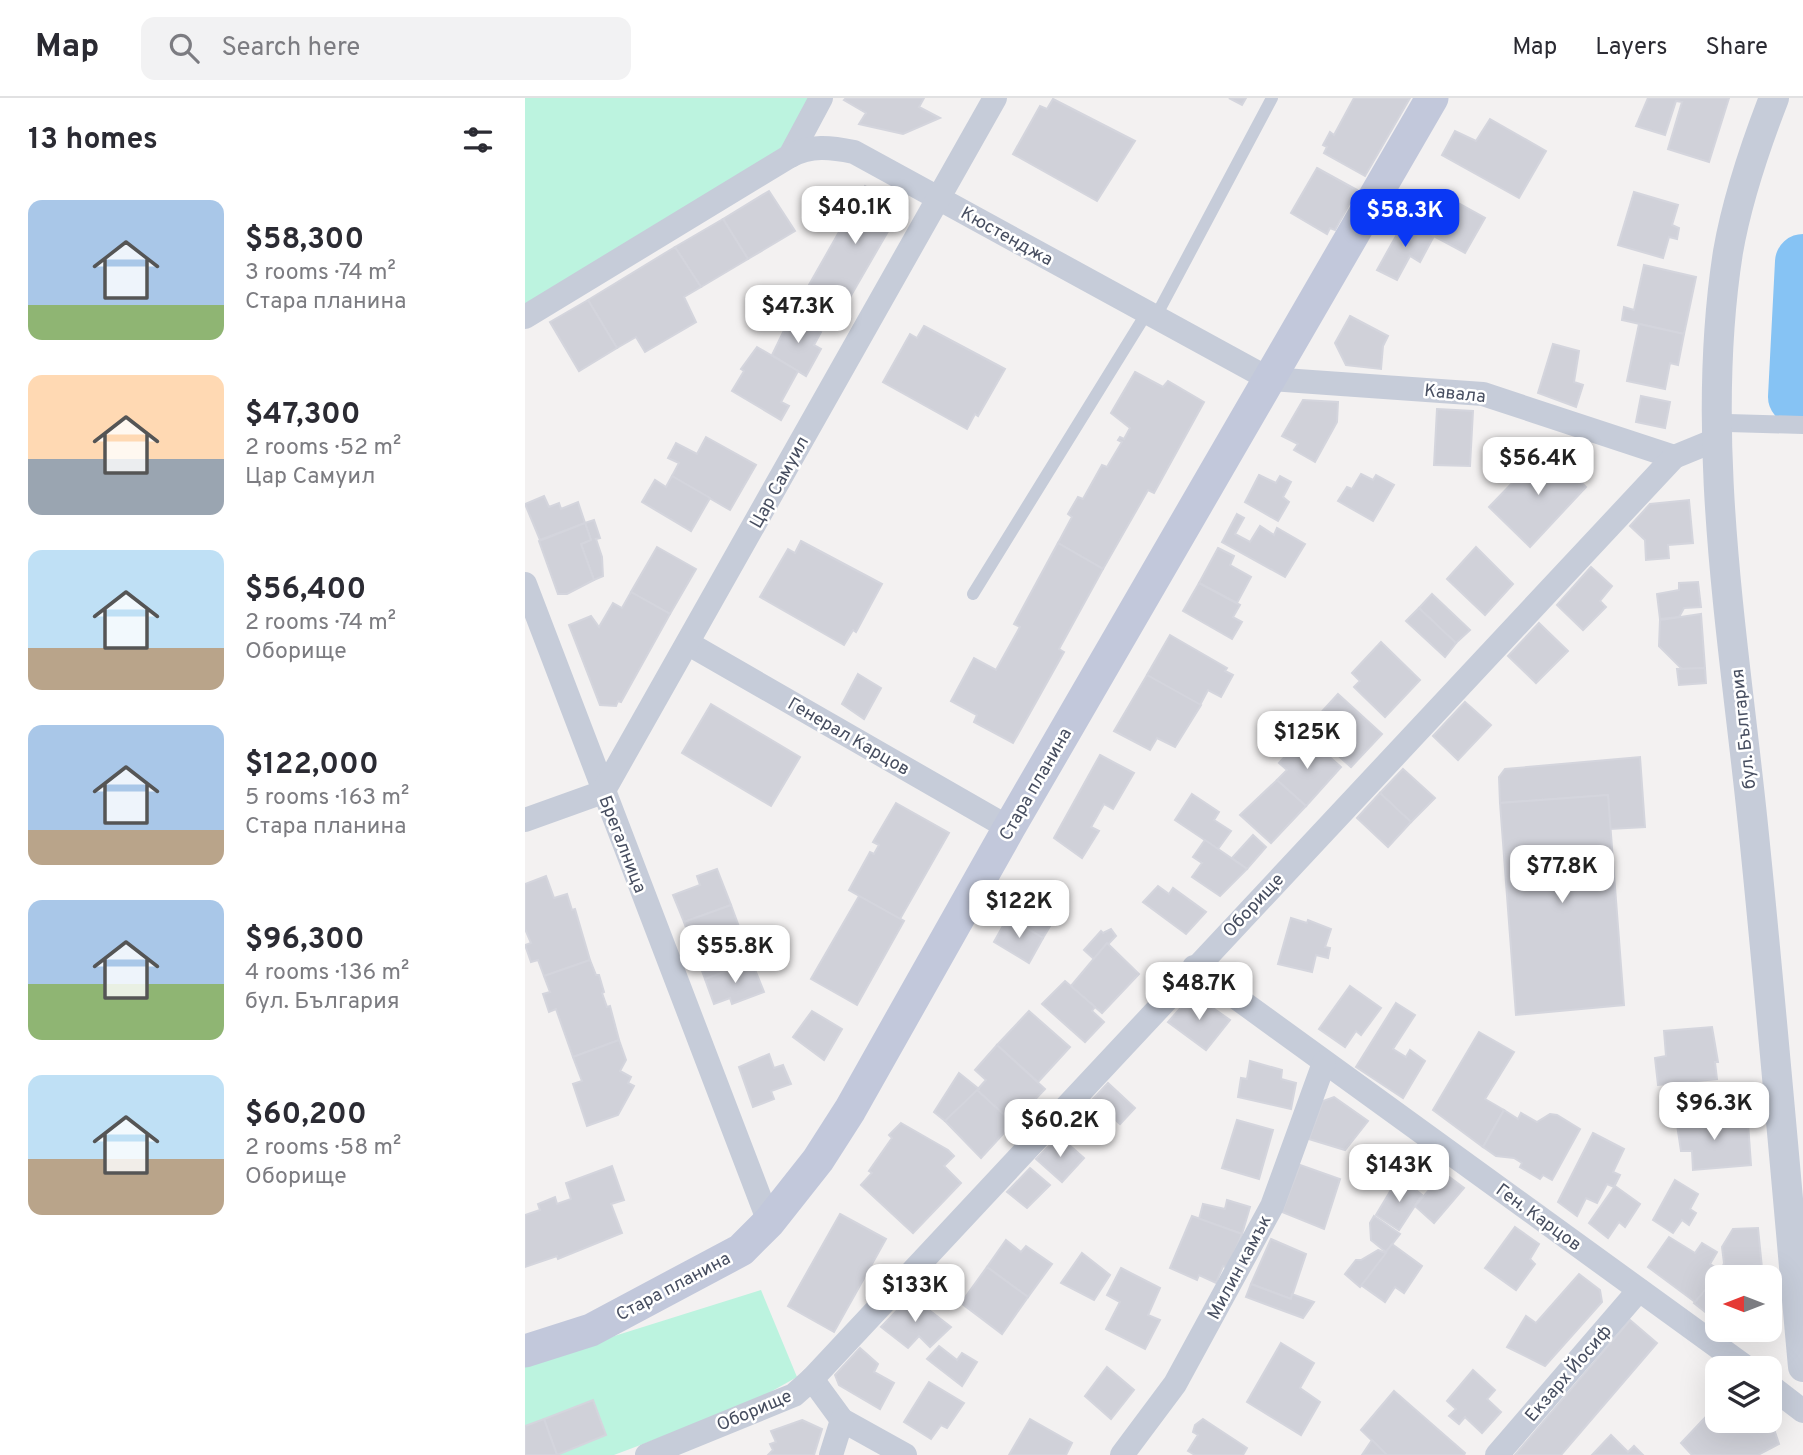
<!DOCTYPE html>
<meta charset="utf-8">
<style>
body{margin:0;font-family:Overpass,sans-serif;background:#f2f2f3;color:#2b2b33;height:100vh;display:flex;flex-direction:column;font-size:26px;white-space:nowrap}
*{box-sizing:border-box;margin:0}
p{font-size:23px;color:#7c7c81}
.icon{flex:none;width:38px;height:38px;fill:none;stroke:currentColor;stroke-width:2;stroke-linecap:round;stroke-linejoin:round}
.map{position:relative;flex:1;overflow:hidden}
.side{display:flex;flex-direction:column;background:#fff;width:525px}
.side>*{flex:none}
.needle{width:46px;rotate:270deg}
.controls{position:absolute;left:1180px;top:1167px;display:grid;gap:14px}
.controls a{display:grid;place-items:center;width:77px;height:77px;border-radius:14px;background:#fff;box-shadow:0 7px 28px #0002;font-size:35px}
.price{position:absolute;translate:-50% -60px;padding:0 16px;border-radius:14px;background:#fff;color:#222;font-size:23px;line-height:46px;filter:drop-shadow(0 2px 4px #0008)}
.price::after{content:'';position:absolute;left:50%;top:42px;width:21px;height:16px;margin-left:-10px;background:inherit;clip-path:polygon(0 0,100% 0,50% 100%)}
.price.selected{background:#0a38f4;color:#fff}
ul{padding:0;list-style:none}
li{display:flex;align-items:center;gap:21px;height:175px;padding:0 28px}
li span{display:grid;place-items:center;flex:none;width:196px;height:140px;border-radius:14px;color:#555}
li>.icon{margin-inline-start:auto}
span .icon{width:84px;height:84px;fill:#fffc;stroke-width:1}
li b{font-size:30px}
h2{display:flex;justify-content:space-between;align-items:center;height:84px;padding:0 28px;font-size:30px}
header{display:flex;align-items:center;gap:42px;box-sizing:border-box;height:98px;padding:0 35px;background:#fff;border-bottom:2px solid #e1e1e2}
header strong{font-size:33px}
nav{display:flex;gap:38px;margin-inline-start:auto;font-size:24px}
.search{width:490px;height:63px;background:#f2f2f3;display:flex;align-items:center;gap:18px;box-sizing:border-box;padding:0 24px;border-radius:14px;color:#7c7c81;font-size:26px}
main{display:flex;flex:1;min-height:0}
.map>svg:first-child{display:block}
.green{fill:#bcf3df}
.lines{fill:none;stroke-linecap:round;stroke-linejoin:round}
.river{stroke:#86c3f4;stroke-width:56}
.building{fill:#d0d1d9;stroke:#d4d5dd;stroke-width:2}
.service{stroke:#c6ccd9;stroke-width:12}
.pedestrian{stroke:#c6ccd9;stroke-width:18}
.minor{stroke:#c6ccd9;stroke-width:24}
.tertiary{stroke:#c6ccd9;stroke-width:30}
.secondary{stroke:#c2c8db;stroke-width:33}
.labels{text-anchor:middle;stroke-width:5;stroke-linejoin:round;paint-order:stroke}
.street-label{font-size:18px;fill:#474e60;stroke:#fff}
</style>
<header>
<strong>Map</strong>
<div class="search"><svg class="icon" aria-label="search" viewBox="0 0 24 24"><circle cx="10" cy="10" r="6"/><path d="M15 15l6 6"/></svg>Search here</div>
<nav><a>Map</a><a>Layers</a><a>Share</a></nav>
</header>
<main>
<section class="side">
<h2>13 homes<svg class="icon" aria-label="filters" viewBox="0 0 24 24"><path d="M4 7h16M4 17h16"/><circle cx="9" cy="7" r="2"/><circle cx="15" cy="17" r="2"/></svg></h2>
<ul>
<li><span style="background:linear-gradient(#a9c7e8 75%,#8fb573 0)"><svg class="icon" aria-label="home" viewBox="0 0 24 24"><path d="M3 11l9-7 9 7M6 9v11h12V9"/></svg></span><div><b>$58,300</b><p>3 rooms · 74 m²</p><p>Стара планина</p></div></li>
<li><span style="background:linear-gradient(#ffd9b3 60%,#9aa5b1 0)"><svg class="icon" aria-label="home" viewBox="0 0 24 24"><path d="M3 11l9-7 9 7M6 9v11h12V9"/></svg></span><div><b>$47,300</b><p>2 rooms · 52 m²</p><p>Цар Самуил</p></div></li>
<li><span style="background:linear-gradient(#bfe0f5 70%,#b9a48a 0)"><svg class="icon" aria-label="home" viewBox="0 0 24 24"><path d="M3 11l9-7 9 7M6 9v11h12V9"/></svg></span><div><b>$56,400</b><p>2 rooms · 74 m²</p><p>Оборище</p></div></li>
<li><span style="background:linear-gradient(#a9c7e8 75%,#b9a48a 0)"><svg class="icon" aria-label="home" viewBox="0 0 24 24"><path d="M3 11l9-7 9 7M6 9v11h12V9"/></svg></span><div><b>$122,000</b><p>5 rooms · 163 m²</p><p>Стара планина</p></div></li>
<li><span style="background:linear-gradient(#a9c7e8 60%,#8fb573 0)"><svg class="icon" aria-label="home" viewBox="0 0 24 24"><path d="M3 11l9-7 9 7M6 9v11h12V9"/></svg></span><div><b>$96,300</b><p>4 rooms · 136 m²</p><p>бул. България</p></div></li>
<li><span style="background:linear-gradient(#bfe0f5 60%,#b9a48a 0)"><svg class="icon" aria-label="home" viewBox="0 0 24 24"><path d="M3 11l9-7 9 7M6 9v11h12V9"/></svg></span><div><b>$60,200</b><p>2 rooms · 58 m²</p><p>Оборище</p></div></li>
</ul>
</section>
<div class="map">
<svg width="1278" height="1357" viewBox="0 0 1278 1357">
<rect width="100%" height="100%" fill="#f3f1f1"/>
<g class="green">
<polygon points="0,0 296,0 265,58 0,219"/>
<polygon points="236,1192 272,1279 224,1306 89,1357 0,1357 0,1266"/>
</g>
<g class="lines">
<polyline class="river" points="1271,299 1278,164"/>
</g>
<g class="building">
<polygon points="321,0 399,0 394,9 415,20 378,36 334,26 341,15 319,2"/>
<polygon points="704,0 721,0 717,7"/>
<polygon points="829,0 885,0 840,78 799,55 802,49 798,47 805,34 809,37"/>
<polygon points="1123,0 1204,0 1184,64 1143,51 1157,4 1151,3 1140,37 1111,28"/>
<polygon points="528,1 610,43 572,103 488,56 515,8 522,11"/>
<polygon points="965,21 1021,53 994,100 917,57 930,33 951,43"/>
<polygon points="792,70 832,92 810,132 805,130 802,136 766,115"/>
<polygon points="340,88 377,109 320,208 284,187"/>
<polygon points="244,93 270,133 223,161 198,121"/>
<polygon points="1109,94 1153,107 1147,127 1154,130 1152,141 1144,139 1138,160 1093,147"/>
<polygon points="917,103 931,112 935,106 960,120 940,155 905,136 912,124 907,121"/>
<polygon points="198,121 223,161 176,189 150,149"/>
<polygon points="880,122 909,138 895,164 885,158 872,182 852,172"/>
<polygon points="150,149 176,189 159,199 171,224 120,254 111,239 92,250 63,202"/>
<polygon points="1119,167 1171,179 1159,236 1097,222 1099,209 1109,212"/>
<polygon points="63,202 92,250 54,273 25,224"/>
<polygon points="267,216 296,234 289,247 296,251 281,278 247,257"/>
<polygon points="825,218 863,238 858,248 856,271 821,267 810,245"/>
<polygon points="1114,226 1159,236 1153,267 1145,265 1140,291 1102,283"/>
<polygon points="399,228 480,271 453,318 450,316 442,331 358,284 385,236 392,240"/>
<polygon points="1028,246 1054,253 1049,284 1058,287 1051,309 1013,295"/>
<polygon points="232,249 273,273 256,304 264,308 256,322 207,293 219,273 216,271"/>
<polygon points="610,274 638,289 643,283 679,304 629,395 623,392 578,471 533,445 547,419 543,416 553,399 558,401 577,367 582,369 597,344 593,342 595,339 599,341 605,330 586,315"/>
<polygon points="1116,298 1145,304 1140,330 1111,324"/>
<polygon points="778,302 813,304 812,324 790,364 769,352 773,346 757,338"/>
<polygon points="912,311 948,313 945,368 909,367"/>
<polygon points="181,339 231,367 205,412 147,378 154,365 143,360 151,345 172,356"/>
<polygon points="1021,350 1061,389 1005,449 964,409"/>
<polygon points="836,376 848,382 851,377 869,387 848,423 813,403 822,389 827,391"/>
<polygon points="734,377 751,385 755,378 766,384 758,399 764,404 753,423 720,404"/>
<polygon points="147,378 185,400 166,433 117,404 130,382 141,389"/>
<polygon points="19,398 24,409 34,405 36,411 53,404 60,425 15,442 0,406"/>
<polygon points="1164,402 1168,445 1143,447 1144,460 1121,462 1120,442 1105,428 1125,406"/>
<polygon points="712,416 719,420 710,436 725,444 735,428 749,437 752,430 780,446 760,479 697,444"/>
<polygon points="69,422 75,440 71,441 77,459 78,478 69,482 56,446 66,442 60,425"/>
<polygon points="60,425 66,442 56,446 69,482 42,496 33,496 14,443"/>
<polygon points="276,443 357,486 331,534 328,532 319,547 235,499 263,451 270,455"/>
<polygon points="533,445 578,471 534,551 539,554 488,645 449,624 452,617 426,603 449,560 471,572 495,529 489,526"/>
<polygon points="132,449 171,471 145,516 106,494"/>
<polygon points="951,449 988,486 960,517 922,481"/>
<polygon points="693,450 709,458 705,467 726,479 712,505 674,485"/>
<polygon points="1066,469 1087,488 1075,503 1081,509 1058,532 1032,507"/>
<polygon points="1173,484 1176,509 1159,510 1154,519 1135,521 1132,496 1154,492 1154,485"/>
<polygon points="674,485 715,507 708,519 717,524 707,541 658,513"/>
<polygon points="106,494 145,516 96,604 93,603 91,608 75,607 44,527 66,518 74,529 88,505 97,510"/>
<polygon points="907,496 945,532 931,545 894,510"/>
<polygon points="894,510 931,545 920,559 881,523"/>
<polygon points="1176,516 1180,570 1157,571 1134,548 1135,522"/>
<polygon points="1014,525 1043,553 1011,585 983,558"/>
<polygon points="645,537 702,570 700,573 708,577 696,599 683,592 675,607 622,577"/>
<polygon points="856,544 895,582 860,619 829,589 835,583 827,575"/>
<polygon points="1180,570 1181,585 1154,587 1152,571"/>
<polygon points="333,576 356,590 339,621 317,606"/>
<polygon points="622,577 676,607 650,649 632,640 625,652 589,633"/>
<polygon points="813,596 857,636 826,669 782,630"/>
<polygon points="940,604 966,627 933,662 908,638"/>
<polygon points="186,606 275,659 246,708 157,655"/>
<polygon points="776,641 784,641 816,669 781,708 752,682 762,672 754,665"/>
<polygon points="575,657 609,675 588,711 579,706 566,729 574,733 557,760 529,740"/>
<polygon points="1115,659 1120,729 1085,731 1083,697 975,705 974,679 980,671"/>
<polygon points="878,671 910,700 886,724 855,695"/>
<polygon points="752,682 781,708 746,745 715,717"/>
<polygon points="855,695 886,724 863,749 832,720"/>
<polygon points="667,696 694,714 689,722 706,733 693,751 650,722"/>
<polygon points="1083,697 1099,907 991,917 975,705"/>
<polygon points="371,705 424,735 375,821 324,792 345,754 349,756 354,747 348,744"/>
<polygon points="728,737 741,749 722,771 707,760"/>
<polygon points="680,742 722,771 695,798 667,779 677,765 668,759"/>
<polygon points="192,771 206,807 159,824 148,797 175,787 172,778"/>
<polygon points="21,778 29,800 42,796 47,812 50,811 65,862 19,878 13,862 6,864 0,847 6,845 0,831 0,786"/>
<polygon points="512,786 539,805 518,840 483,819 502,787"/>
<polygon points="633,788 644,796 648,790 681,814 661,836 618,804"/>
<polygon points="334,798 379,823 332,907 286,881"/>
<polygon points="206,807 227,864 180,881 159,824"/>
<polygon points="483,819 518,840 504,865 469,844"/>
<polygon points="766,820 782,825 783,822 806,831 800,849 805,850 803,860 791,857 787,874 753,866"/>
<polygon points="586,831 591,838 569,861 559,852 576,833 578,835"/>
<polygon points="582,845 614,876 577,915 546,888"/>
<polygon points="65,862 71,877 74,877 79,894 77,895 82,909 85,908 94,942 48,959 31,911 24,914 18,896 25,894 19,878"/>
<polygon points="227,864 239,894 207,906 205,900 189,906 180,881"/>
<polygon points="540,883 570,909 567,913 579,924 560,944 517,906"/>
<polygon points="825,888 856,910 836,937 831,933 820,949 794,931"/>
<polygon points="668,896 705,922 681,952 643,924"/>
<polygon points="871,905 890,917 868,951 881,959 885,952 900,963 878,1000 831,969"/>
<polygon points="287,913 317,931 299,962 268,939"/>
<polygon points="504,913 545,949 513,984 472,947"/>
<polygon points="1187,929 1193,964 1190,964 1192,981 1133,987 1130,960 1141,958 1139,933"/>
<polygon points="954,934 989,954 960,1001 979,1012 958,1049 908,1012"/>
<polygon points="94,942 101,962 95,973 106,979 103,985 109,988 93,1017 62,1028 48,986 57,983 48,959"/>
<polygon points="472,947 520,991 488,1025 452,992 461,982 450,972"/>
<polygon points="244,956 249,970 258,967 266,986 246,993 249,1001 228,1009 214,969"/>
<polygon points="725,963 757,972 756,981 771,985 766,1011 713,999 716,980 722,981"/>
<polygon points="434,975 454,991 420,1023 409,1014"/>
<polygon points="583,985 610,1010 595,1026 568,1001"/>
<polygon points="452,992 488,1025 456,1060 420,1023"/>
<polygon points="809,999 843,1023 820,1052 784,1041 798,1003"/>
<polygon points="979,1012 993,1021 996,1015 1012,1024 1025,1016 1032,1017 1055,1031 1027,1082 1018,1077 1015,1081 995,1069 997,1065 989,1060 971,1058 958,1049"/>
<polygon points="1199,1016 1200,1027 1223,1025 1226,1067 1168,1072 1167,1053 1156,1053 1151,1020"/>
<polygon points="712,1022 748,1032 734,1081 697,1070"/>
<polygon points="376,1025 423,1052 429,1058 419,1068 436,1085 388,1135 336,1087 347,1075 344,1073 367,1040 364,1037"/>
<polygon points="1068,1035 1099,1051 1088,1074 1095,1077 1089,1089 1082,1086 1072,1105 1061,1100 1052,1118 1033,1104"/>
<polygon points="534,1038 559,1060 537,1084 511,1061"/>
<polygon points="775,1067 815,1081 799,1131 757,1114"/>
<polygon points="87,1068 99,1102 86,1106 97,1135 33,1161 32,1158 0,1169 0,1117 15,1112 13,1106 30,1099 32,1106 46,1101 41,1085"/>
<polygon points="505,1070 525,1087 502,1110 482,1094"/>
<polygon points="919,1075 939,1090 909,1125 890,1108"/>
<polygon points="872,1082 882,1085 897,1097 874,1132 851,1117"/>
<polygon points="1150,1082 1173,1096 1165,1111 1171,1115 1164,1127 1157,1122 1148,1135 1128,1122"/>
<polygon points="1090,1088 1115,1106 1100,1129 1094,1124 1083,1140 1064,1125"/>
<polygon points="702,1102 725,1109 717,1136 674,1121 678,1106 700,1111"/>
<polygon points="315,1116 361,1141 309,1234 263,1208"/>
<polygon points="667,1118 717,1136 703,1170 698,1168 691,1185 674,1177 672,1182 645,1170"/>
<polygon points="849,1118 875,1136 861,1154 846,1142 845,1125"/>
<polygon points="990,1129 1014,1146 1005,1161 1010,1166 991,1192 960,1170"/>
<polygon points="1233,1130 1238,1180 1192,1180 1192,1221 1189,1221 1169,1205 1196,1173 1199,1165 1197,1149 1208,1131"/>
<polygon points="1144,1139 1170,1155 1177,1145 1192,1154 1185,1166 1196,1173 1170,1204 1123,1169"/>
<polygon points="746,1141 781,1156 766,1201 726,1186"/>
<polygon points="481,1142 496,1154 501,1148 527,1166 503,1199 462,1169"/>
<polygon points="867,1146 897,1168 879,1195 870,1189 860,1204 836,1187"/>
<polygon points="853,1152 861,1155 835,1189 820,1176 831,1162 836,1162"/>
<polygon points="557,1155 585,1177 569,1202 536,1185"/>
<polygon points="462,1169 503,1199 477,1236 436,1205"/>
<polygon points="596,1170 635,1190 623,1217 635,1222 620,1251 581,1231 595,1204 582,1197"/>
<polygon points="1054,1176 1075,1192 1077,1204 1020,1268 982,1249 1001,1218 1011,1225"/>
<polygon points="726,1186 766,1201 767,1196 789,1204 778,1220 721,1199"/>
<polygon points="386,1198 426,1229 405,1249 394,1238 383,1250 356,1229"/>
<polygon points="1105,1222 1132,1245 1036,1357 990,1357"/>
<polygon points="756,1245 789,1265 775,1290 795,1304 776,1337 722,1304"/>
<polygon points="414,1248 432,1262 437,1255 452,1264 437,1288 402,1261"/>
<polygon points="335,1250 353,1266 349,1274 369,1285 355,1311 314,1287 310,1277"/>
<polygon points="582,1269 609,1292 586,1321 560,1298"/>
<polygon points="948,1272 970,1292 962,1301 976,1314 957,1335 940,1319 934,1326 924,1318 931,1311 922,1303"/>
<polygon points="404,1284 439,1305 422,1330 416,1327 406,1341 379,1324"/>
<polygon points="869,1293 940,1355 939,1357 862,1357 836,1332"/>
<polygon points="68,1302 81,1337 32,1357 19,1321"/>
<polygon points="1192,1307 1192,1323 1244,1323 1244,1316 1254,1346 1233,1357 1167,1357 1156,1345"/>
<polygon points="19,1321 32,1357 0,1357 0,1328"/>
<polygon points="505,1321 547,1345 541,1357 484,1357"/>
<polygon points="678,1321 722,1350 718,1357 670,1357 663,1353 673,1337 668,1334 670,1327"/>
<polygon points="277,1322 297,1331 289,1357 243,1357 248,1352 245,1346 251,1344 246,1333"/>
<polygon points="1086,1337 1103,1354 1109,1348 1118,1357 1067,1357"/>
<polygon points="847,1342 862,1357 837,1357"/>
</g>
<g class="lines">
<g class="service">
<polyline points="630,220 747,0"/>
<polyline points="448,496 621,216"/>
</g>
<polyline class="pedestrian" points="1203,325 1278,327"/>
<g class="minor">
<polyline points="265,58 296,0"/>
<path d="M0 219 265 58C286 47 305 49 329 54L744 281 958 296 1149 359"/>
<polyline points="0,486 244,1124"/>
<polyline points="164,546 484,730"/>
<polyline points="0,722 78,694 470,0"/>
<polyline points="669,869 1222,1270"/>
<polyline points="287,1281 317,1322 380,1357"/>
<polyline points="1244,1287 1278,1313"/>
<polyline points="122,1357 269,1297 287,1281 1149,359 1193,341"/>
<polyline points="306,1357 317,1322"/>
<polyline points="597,1357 650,1286 747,1108 799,965"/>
<polyline points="972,1357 1114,1192"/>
</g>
<path class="tertiary" d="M1249 0C1230 49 1212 102 1203 154 1173 345 1210 547 1229 737 1247 914 1262 1092 1278 1269"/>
<polyline class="secondary" points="0,1253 66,1232 216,1152 244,1124 293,1062 325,1012 484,730 907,0"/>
</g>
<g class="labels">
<g class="street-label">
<text transform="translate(482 138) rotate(29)" y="6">Кюстенджа</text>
<text transform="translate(930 295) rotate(6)" y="6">Кавала</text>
<text transform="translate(254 384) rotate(-61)" y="6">Цар Самуил</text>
<text transform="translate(1218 631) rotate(-96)" y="6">бул. България</text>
<text transform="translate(324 638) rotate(30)" y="6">Генерал Карцов</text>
<text transform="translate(510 686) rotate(-60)" y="6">Стара планина</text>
<text transform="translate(98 746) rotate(69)" y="6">Брегалница</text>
<text transform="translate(728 807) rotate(-47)" y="6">Оборище</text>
<text transform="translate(1014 1119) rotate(36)" y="6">Ген. Карцов</text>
<text transform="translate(714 1169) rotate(-62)" y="6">Милин камък</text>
<text transform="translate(148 1188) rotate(-28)" y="6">Стара планина</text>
<text transform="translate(1043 1275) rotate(-49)" y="6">Екзарх Йосиф</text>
<text transform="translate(229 1312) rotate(-23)" y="6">Оборище</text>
</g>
</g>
</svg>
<div class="controls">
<a><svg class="needle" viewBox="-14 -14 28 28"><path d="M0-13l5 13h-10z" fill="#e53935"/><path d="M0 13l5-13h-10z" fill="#7c7c81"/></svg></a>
<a><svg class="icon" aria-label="layers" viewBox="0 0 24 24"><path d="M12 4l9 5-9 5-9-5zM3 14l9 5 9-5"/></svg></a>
</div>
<b class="price" style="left:330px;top:148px">$40.1K</b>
<b class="price selected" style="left:880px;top:151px">$58.3K</b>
<b class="price" style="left:273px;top:247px">$47.3K</b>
<b class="price" style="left:1013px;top:399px">$56.4K</b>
<b class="price" style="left:782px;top:673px">$125K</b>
<b class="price" style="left:1037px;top:807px">$77.8K</b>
<b class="price" style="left:494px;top:842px">$122K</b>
<b class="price" style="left:210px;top:887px">$55.8K</b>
<b class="price" style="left:674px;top:924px">$48.7K</b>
<b class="price" style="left:1189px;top:1044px">$96.3K</b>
<b class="price" style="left:535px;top:1061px">$60.2K</b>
<b class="price" style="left:874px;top:1106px">$143K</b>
<b class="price" style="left:390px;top:1226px">$133K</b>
</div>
</main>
